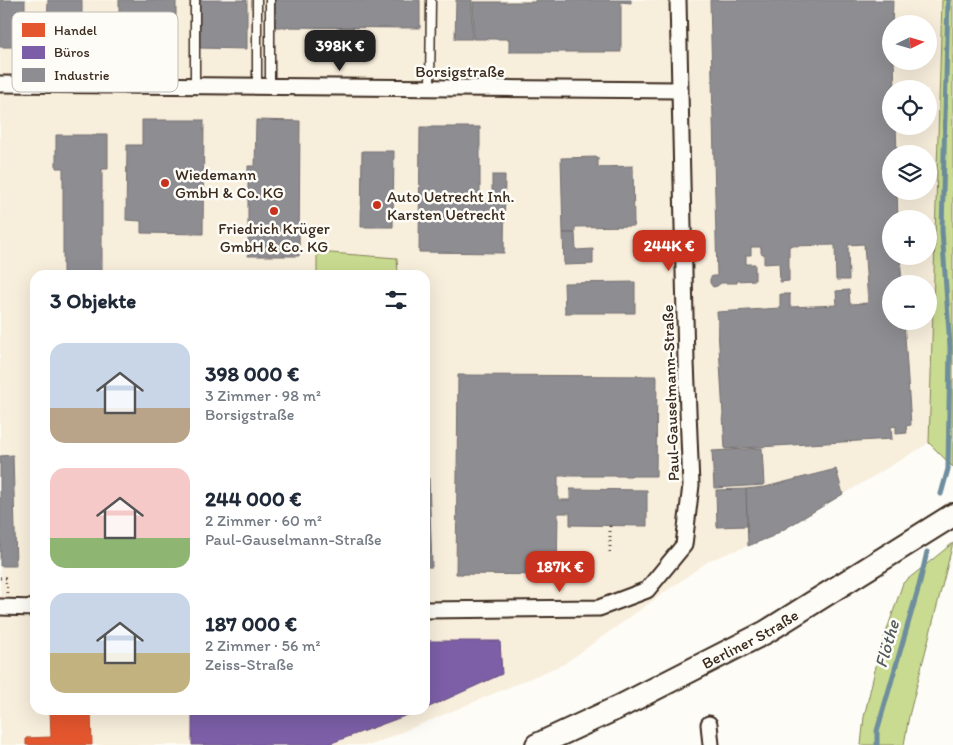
<!DOCTYPE html>
<html lang="de">
<meta charset="utf-8">
<style>
body{margin:0;font-family:Itim,sans-serif;background:#f2f2f3;color:#1f2937;height:100vh;display:flex;flex-direction:column;font-size:19px;white-space:nowrap}
*{box-sizing:border-box;margin:0}
p{font-size:16px;color:#747a83}
.icon{flex:none;width:28px;height:28px;fill:none;stroke:currentColor;stroke-width:2;stroke-linecap:round;stroke-linejoin:round}
.map{position:relative;flex:1;overflow:hidden}
.panel{position:absolute;left:30px;top:270px;width:400px;height:445px;display:flex;flex-direction:column;background:#fff;border-radius:15px;box-shadow:0 5px 20px #0002}
.panel>*{flex:none}
.needle{width:32px;rotate:85deg}
.fabs{position:absolute;left:882px;top:15px;display:grid;gap:10px}
.fabs a{display:grid;place-items:center;width:55px;height:55px;border-radius:50%;background:#fff;box-shadow:0 5px 20px #0002;font-size:25px}
.price{position:absolute;translate:-50% -42px;padding:0 11px;border-radius:10px;background:#c8321e;color:#fff;font-size:16px;line-height:32px;filter:drop-shadow(0 1px 2px #0008)}
.price::after{content:'';position:absolute;left:50%;top:30px;width:15px;height:11px;margin-left:-8px;background:inherit;clip-path:polygon(0 0,100% 0,50% 100%)}
.price.current{background:#222;color:#fff}
ul{padding:0;list-style:none}
li{display:flex;align-items:center;gap:15px;height:125px;padding:0 20px}
li span{display:grid;place-items:center;flex:none;width:140px;height:100px;border-radius:15px;color:#555}
li>.icon{margin-inline-start:auto}
span .icon{width:60px;height:60px;fill:#fffc;stroke-width:1}
li b{font-size:21px}
h2{display:flex;justify-content:space-between;align-items:center;height:60px;padding:0 20px;font-size:21px}
.map>svg:first-child{display:block}
.built{fill:#f8eedc;fill-rule:evenodd}
.green{fill:#c9db90;stroke:#828257}
.shops{fill:#e4572e;stroke:#b14a29}
.offices{fill:#7b5ea7;stroke:#684e7e}
.industry{fill:#8d8d92;stroke:#746f6f}
.lines{fill:none;stroke-linecap:round;stroke-linejoin:round}
.stream{stroke:#6e8e9d;stroke-width:5}
.lane-casing{stroke:#3b2a1e;stroke-width:11}
.street-casing{stroke:#3b2a1e;stroke-width:19}
.primary-casing{stroke:#3b2a1e;stroke-width:26}
.path{stroke:#3b2a1e;stroke-width:3;stroke-dasharray:1 4;stroke-linecap:butt}
.lane{stroke:#fdfcf7;stroke-width:8}
.street{stroke:#fdfcf7;stroke-width:15}
.primary{stroke:#fdfcf7;stroke-width:22}
.poi-dot{fill:#c8321e;stroke:#fdfcf7;stroke-width:2}
.labels{text-anchor:middle;stroke-width:5;stroke-linejoin:round;paint-order:stroke}
.street-label{font-size:16px;fill:#3b2a1e;stroke:#fdfcf7}
.poi-label{font-size:16px;fill:#3b2a1e;stroke:#fdfcf7;text-anchor:start}
.water-label{font-size:18px;font-style:italic;fill:#545c5d;stroke:#fdfcf7}
.key{fill:#fdfcf7;stroke:#c3bdb6;stroke-width:1}
.key-label{font-size:14px;fill:#3b2a1e}
</style>
<div class="map">
<svg width="953" height="745" viewBox="0 0 953 745">
<rect width="100%" height="100%" fill="#fdfcf7"/>
<filter id="ink" filterUnits="userSpaceOnUse"><feTurbulence type="fractalNoise" baseFrequency=".02" numOctaves="2"/><feDisplacementMap in="SourceGraphic" scale="10" xChannelSelector="R" yChannelSelector="G"/><feConvolveMatrix kernelMatrix="1 2 1 2 8 2 1 2 1" color-interpolation-filters="sRGB"/></filter>
<g filter="url(#ink)">
<path class="built" d="M0 0H942L929 443 772 537 710 560 564 664 371 745H0ZM891 24H929V61H891ZM891 89H929V126H891ZM891 154H929V191H891ZM891 219H929V256H891ZM317 252 397 259 398 275H425V710H35V275H317ZM891 284H929V321H891Z"/>
<g class="green">
<polygon points="942,0 953,0 953,467 929,443"/>
<polygon points="317,252 397,258 398,275 317,275"/>
<polygon points="953,543 909,716 904,745 861,745 864,717 879,653 903,583"/>
</g>
<polygon class="shops" points="50,710 91,710 92,745 26,745 26,738 51,737"/>
<g class="offices">
<polygon points="425,641 500,641 502,674 425,709"/>
<polygon points="192,710 421,710 326,745 192,745"/>
</g>
<g class="industry">
<rect x="0" y="0" width="25" height="47"/>
<polygon points="48,0 82,0 82,30 47,30"/>
<rect x="119" y="0" width="57" height="30"/>
<polygon points="199,0 247,0 247,49 199,48"/>
<polygon points="275,0 420,0 420,28 275,27"/>
<polygon points="456,0 472,0 472,39 455,39"/>
<polygon points="535,0 631,0 631,3 621,2 621,52 509,52 509,39 473,39 473,2 535,2"/>
<polygon points="710,0 893,0 891,61 894,61 895,89 891,89 891,126 896,126 897,154 891,154 891,191 897,191 898,219 891,219 891,256 900,256 902,284 891,284 891,321 904,321 911,425 906,426 907,433 896,434 896,426 891,427 892,439 725,449 717,312 780,308 780,294 790,294 790,307 837,305 836,291 849,290 850,304 868,303 864,244 848,245 849,280 836,280 835,245 789,246 789,281 780,282 779,263 764,264 764,254 761,253 761,247 751,247 751,255 746,255 746,264 755,264 755,280 737,281 737,283 721,283 717,286 713,287 710,283 710,279 712,276 717,276"/>
<polygon points="142,120 204,120 203,234 141,233 141,221 126,220 127,145 142,145"/>
<polygon points="256,120 300,121 299,256 248,256 248,166 255,166"/>
<polygon points="420,127 480,127 480,202 492,202 492,175 505,175 504,253 419,252"/>
<polygon points="56,135 108,135 108,169 102,169 102,275 63,275 63,168 56,168"/>
<polygon points="362,151 394,151 393,227 361,227"/>
<polygon points="598,157 598,167 633,166 634,226 575,227 575,233 563,233 561,158"/>
<polygon points="563,233 575,233 576,250 593,249 593,264 564,265"/>
<polygon points="635,282 635,313 565,313 564,283"/>
<polygon points="458,375 657,376 656,476 558,476 558,500 570,500 570,489 647,490 647,526 570,525 570,513 558,513 557,575 456,574"/>
<polygon points="762,448 764,485 714,488 712,451"/>
<polygon points="13,455 16,566 0,566 0,456"/>
<polygon points="836,469 843,494 771,537 748,546 746,489 765,487"/>
<polygon points="425,478 429,478 432,567 425,567"/>
<polygon points="746,489 747,526 717,527 716,490"/>
</g>
<g class="lines">
<g class="stream">
<polyline points="941,494 948,469 950,347 942,230 948,0"/>
<polyline points="877,745 877,731 919,586 927,552"/>
</g>
<defs>
<g id="lane">
<polyline points="257,0 257,86"/>
<polyline points="270,0 270,86"/>
<polyline points="195,86 195,0"/>
<polyline points="430,88 431,0"/>
</g>
<g id="street">
<polyline points="0,84 679,90"/>
<polyline points="0,607 35,608"/>
<polyline points="425,610 599,608 647,590 684,545 691,485 686,362 678,0"/>
<polyline points="709,724 711,745"/>
</g>
<g id="primary">
<path id="s1" d="M537 745 619 707 766 632 953 515"/>
</g>
</defs>
<use href="#lane" class="lane-casing"/>
<use href="#street" class="street-casing"/>
<use href="#primary" class="primary-casing"/>
<g class="path">
<polyline points="610,526 610,554"/>
<polyline points="0,578 6,578 7,594"/>
</g>
<use href="#lane" class="lane"/>
<use href="#street" class="street"/>
<use href="#primary" class="primary"/>
</g>
</g>
<g class="poi-dot">
<circle cx="165" cy="183" r="5"/>
<circle cx="377" cy="205" r="5"/>
<circle cx="274" cy="211" r="5"/>
</g>
<g class="labels">
<g class="street-label">
<text x="460" y="77">Borsigstraße</text>
<text transform="translate(670 393) rotate(-92)" y="6">Paul-Gauselmann-Straße</text>
<text dy="6" stroke="none"><textPath href="#s1" startOffset="238">Berliner Straße</textPath></text>
</g>
<g class="poi-label">
<text x="175" y="180">Wiedemann<tspan x="175" dy="18">GmbH &amp; Co. KG</tspan></text>
<text x="387" y="202">Auto Uetrecht Inh.<tspan x="387" dy="18">Karsten Uetrecht</tspan></text>
<text x="274" y="234" text-anchor="middle">Friedrich Krüger<tspan x="274" dy="18">GmbH &amp; Co. KG</tspan></text>
</g>
<g class="water-label">
<text transform="translate(887 644) rotate(-74)" y="6">Flöthe</text>
</g>
</g>
<rect x="12" y="12" width="166" height="80" rx="8" class="key"/>
<rect x="22" y="23" width="23" height="14" fill="#e4572e"/>
<rect x="22" y="46" width="23" height="13" fill="#7b5ea7"/>
<rect x="22" y="68" width="23" height="14" fill="#8d8d92"/>
<g class="key-label">
<text x="54" y="35">Handel</text>
<text x="54" y="57">Büros</text>
<text x="54" y="80">Industrie</text>
</g>
</svg>
<div class="fabs">
<a><svg class="needle" viewBox="-14 -14 28 28"><path d="M0-13l5 13h-10z" fill="#e53935"/><path d="M0 13l5-13h-10z" fill="#747a83"/></svg></a>
<a><svg class="icon" aria-label="locate" viewBox="0 0 24 24"><circle cx="12" cy="12" r="6"/><path d="M12 2v4M12 18v4M2 12h4M18 12h4"/></svg></a>
<a><svg class="icon" aria-label="layers" viewBox="0 0 24 24"><path d="M12 4l9 5-9 5-9-5zM3 14l9 5 9-5"/></svg></a>
<a>+</a>
<a>−</a>
</div>
<b class="price current" style="left:340px;top:72px">398K €</b>
<b class="price" style="left:669px;top:272px">244K €</b>
<b class="price" style="left:560px;top:593px">187K €</b>
<section class="panel">
<h2>3 Objekte<svg class="icon" aria-label="filters" viewBox="0 0 24 24"><path d="M4 7h16M4 17h16"/><circle cx="9" cy="7" r="2"/><circle cx="15" cy="17" r="2"/></svg></h2>
<ul>
<li><span style="background:linear-gradient(#c9d6e8 65%,#b9a48a 0)"><svg class="icon" aria-label="home" viewBox="0 0 24 24"><path d="M3 11l9-7 9 7M6 9v11h12V9"/></svg></span><div><b>398 000 €</b><p>3 Zimmer · 98 m²</p><p>Borsigstraße</p></div></li>
<li><span style="background:linear-gradient(#f6c9c9 70%,#8fb573 0)"><svg class="icon" aria-label="home" viewBox="0 0 24 24"><path d="M3 11l9-7 9 7M6 9v11h12V9"/></svg></span><div><b>244 000 €</b><p>2 Zimmer · 60 m²</p><p>Paul-Gauselmann-Straße</p></div></li>
<li><span style="background:linear-gradient(#c9d6e8 60%,#c2b280 0)"><svg class="icon" aria-label="home" viewBox="0 0 24 24"><path d="M3 11l9-7 9 7M6 9v11h12V9"/></svg></span><div><b>187 000 €</b><p>2 Zimmer · 56 m²</p><p>Zeiss-Straße</p></div></li>
</ul>
</section>
</div>
